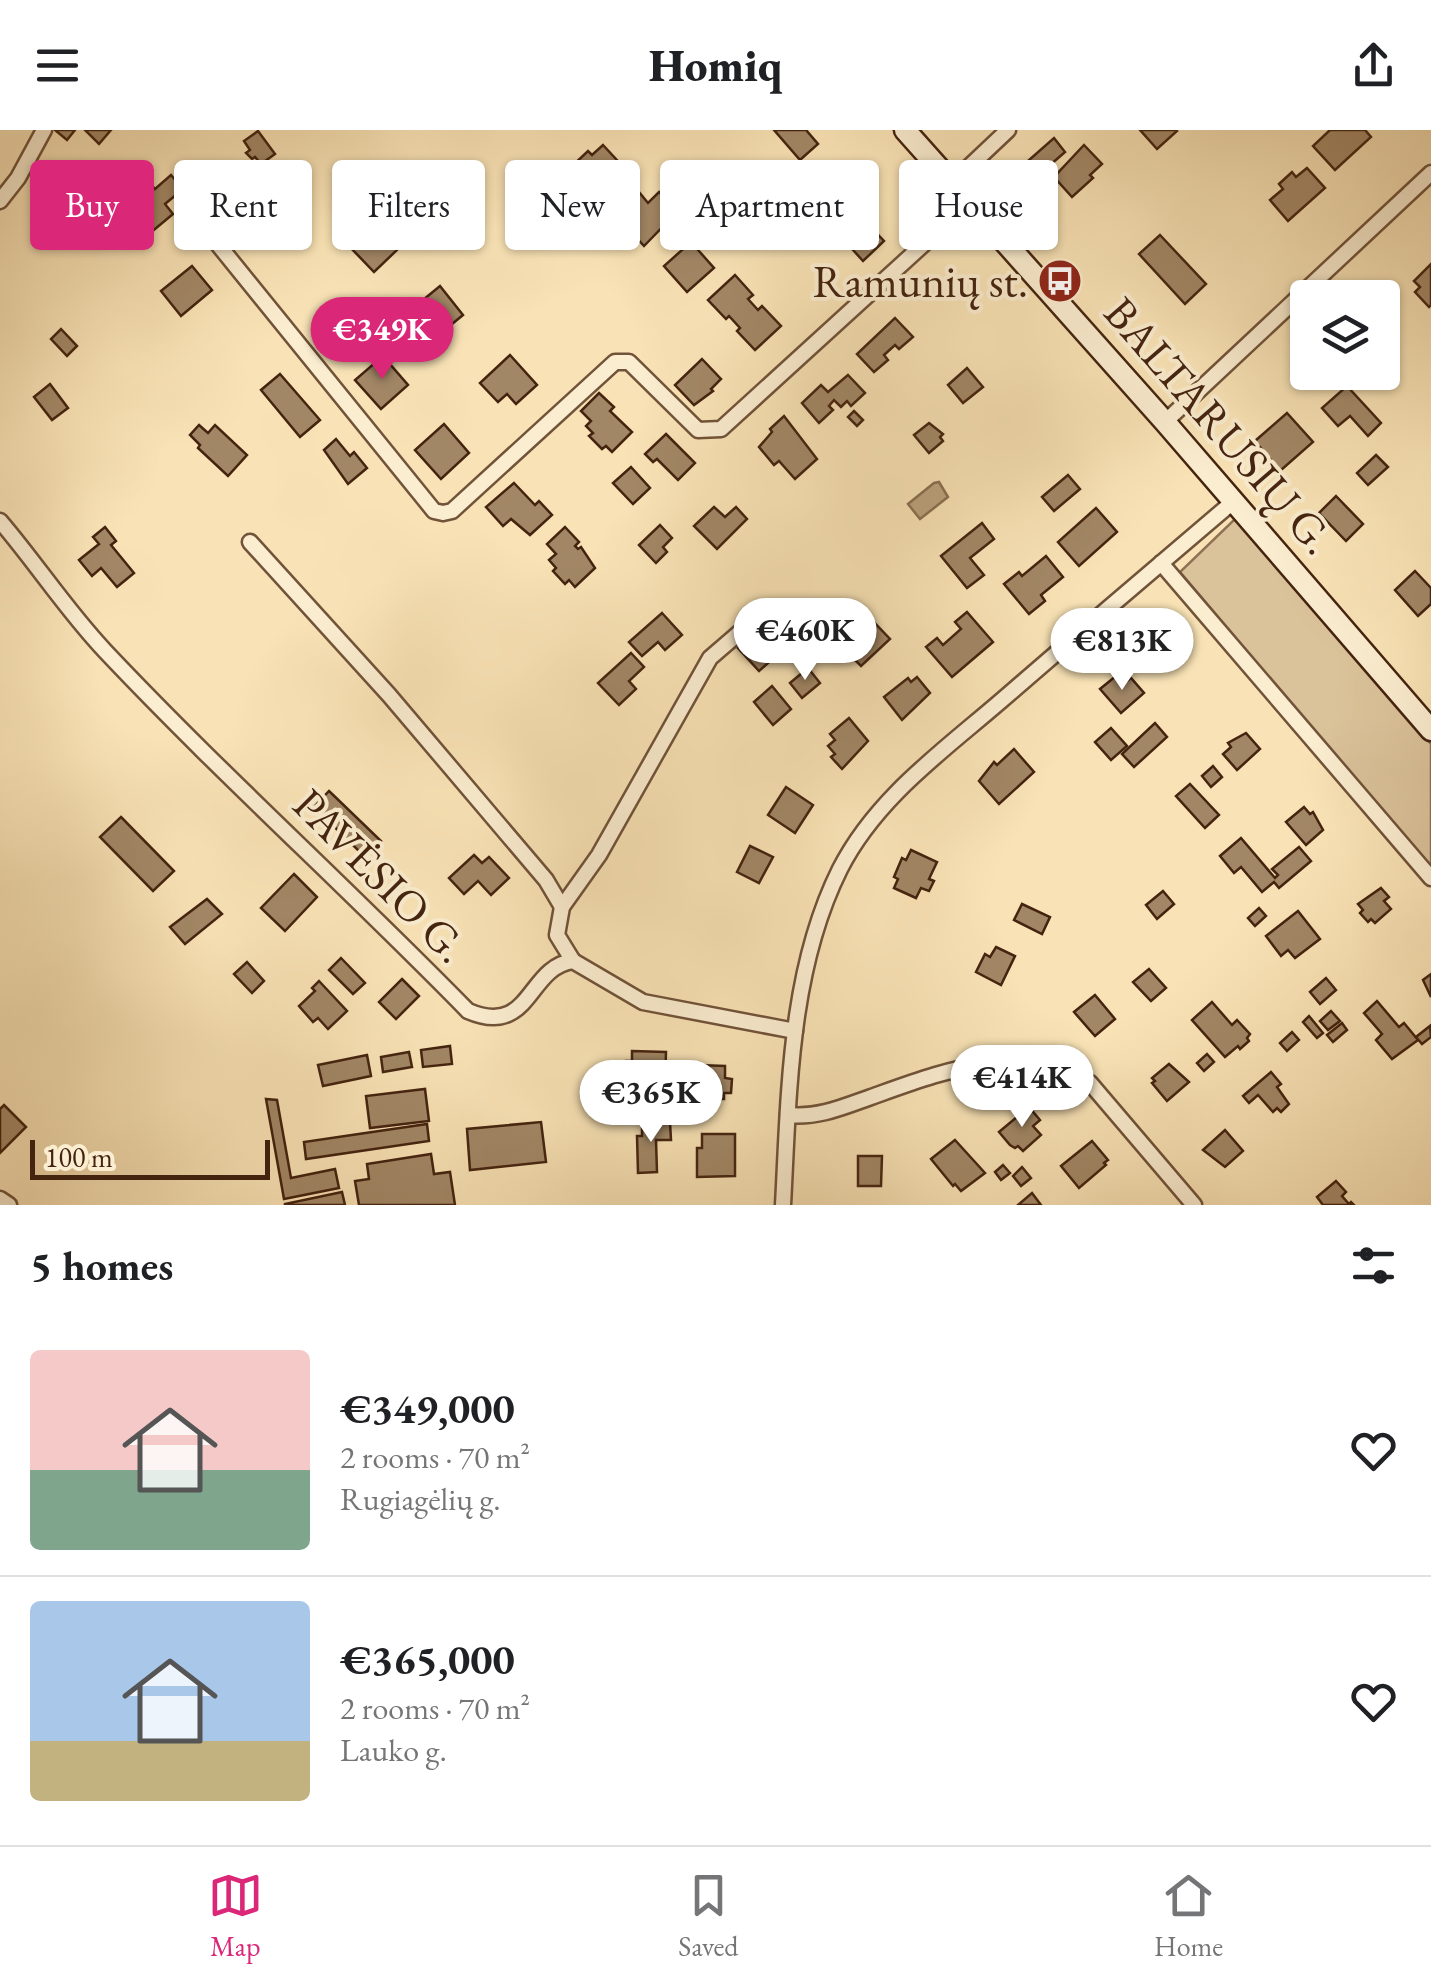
<!DOCTYPE html>
<meta charset="utf-8">
<style>
body{margin:0;font-family:"EB Garamond",serif;background:#f2f2f2;color:#202124;height:100vh;display:flex;flex-direction:column;font-size:38px;white-space:nowrap}
*{box-sizing:border-box;margin:0}
p{font-size:32px;color:#757577}
.icon{flex:none;width:55px;height:55px;fill:none;stroke:currentColor;stroke-width:2;stroke-linecap:round;stroke-linejoin:round}
.map{position:relative;height:1075px;overflow:hidden}
.panel{display:flex;flex-direction:column;background:#fff;flex:1}
.panel>*{flex:none}
.hud{position:absolute;left:30px;top:30px;width:1372px;height:90px;display:flex;gap:20px}
.controls{position:absolute;left:1290px;top:150px;display:grid;gap:20px}
.controls a{display:grid;place-items:center;width:110px;height:110px;border-radius:10px;background:#fff;box-shadow:0 2px 8px #0004;font-size:50px}
.scale{position:absolute;left:30px;bottom:25px;width:240px;box-sizing:border-box;padding-left:10px;border:5px solid #44230f;border-top:0;font-size:28px;line-height:35px;white-space:nowrap;color:#44230f;-webkit-text-stroke:8px #fbedd0;paint-order:stroke}
.price{position:absolute;translate:-50% -85px;padding:0 22px;border-radius:35px;background:#fff;color:#222;font-size:32px;line-height:65px;filter:drop-shadow(0 2px 5px #0008)}
.price::after{content:'';position:absolute;left:50%;top:60px;width:30px;height:22px;margin-left:-15px;background:inherit;clip-path:polygon(0 0,100% 0,50% 100%)}
.price.current{background:#db2777;color:#fff}
ul{padding:0;list-style:none}
li{display:flex;align-items:center;gap:30px;height:250px;padding:0 30px}
li+li{border-top:2px solid #e0e0e0}
li span{display:grid;place-items:center;flex:none;width:280px;height:200px;border-radius:10px;color:#555}
li>.icon{margin-inline-start:auto}
span .icon{width:120px;height:120px;fill:#fffc;stroke-width:1}
li b{font-size:42px}
h2{display:flex;justify-content:space-between;align-items:center;height:120px;padding:0 30px;font-size:42px}
.pill{padding:0 35px;border-radius:10px;background:#fff;box-shadow:0 2px 8px #0004;font-size:35px;line-height:90px}
.pill.current{background:#db2777;color:#fff}
header{display:flex;justify-content:space-between;align-items:center;height:130px;padding:0 30px;background:#fff;font-size:45px;font-weight:800}
.tab-bar{display:flex;justify-content:space-around;align-items:center;height:140px;border-top:2px solid #e0e0e0;background:#fff;font-size:28px;color:#757577}
.tab-bar a{display:grid;justify-items:center;gap:5px}
.tab-bar .current{color:#db2777}
.map>svg:first-child{display:block}
.green{fill:#dac29a;stroke:#8f7254;stroke-width:2.5}
.water{fill:#bba27d;stroke:#8b6f51;stroke-width:2.5}
.building{fill:#a28766;stroke:#44230f;stroke-width:2.5}
.lines{fill:none;stroke-linecap:round;stroke-linejoin:round}
.minor-casing{stroke:#715339;stroke-width:19}
.secondary-casing{stroke:#44230f;stroke-width:25}
.minor{stroke:#fbedd0;stroke-width:14}
.secondary{stroke:#fbedd0;stroke-width:20}
.labels{text-anchor:middle;stroke-width:8;stroke-linejoin:round;paint-order:stroke}
.poi-label{font-size:45px;fill:#44230f;stroke:#fbedd0;text-anchor:end}
.street-label{font-size:45px;fill:#44230f;stroke:#fbedd0}
</style>
<header><svg class="icon" aria-label="menu" viewBox="0 0 24 24"><path d="M4 6h16M4 12h16M4 18h16"/></svg>Homiq<svg class="icon" aria-label="share" viewBox="0 0 24 24"><path d="M12 15V3M7 8l5-5 5 5M5 13v7h14v-7"/></svg></header>
<div class="map">
<svg width="1431" height="1075" viewBox="0 0 1431 1075">
<rect width="100%" height="100%" fill="#f9e3b6"/>
<filter id="stains"><feTurbulence type="fractalNoise" baseFrequency=".002" numOctaves="4"/><feColorMatrix values="0 0 0 0 .2 0 0 0 0 .09 0 0 0 0 .02 0 0 0 .5 -.17"/></filter>
<radialGradient id="worn" r=".72"><stop offset=".6" stop-color="#630" stop-opacity="0"/><stop offset="1" stop-color="#630" stop-opacity=".3"/></radialGradient>
<polygon class="green" points="1236,388 1431,614 1431,739 1180,442"/>
<polygon class="water" points="939,352 948,367 920,389 908,374 934,353"/>
<g class="building">
<polygon points="55,0 75,0 67,10"/>
<polygon points="85,0 111,0 99,14"/>
<polygon points="774,0 806,0 818,14 800,30"/>
<polygon points="1140,0 1176,0 1177,1 1157,19"/>
<polygon points="1330,0 1365,0 1371,7 1335,40 1313,16"/>
<polygon points="258,1 275,24 261,34 255,27 252,29 246,23 250,20 244,11"/>
<polygon points="1054,8 1065,22 1041,43 1029,30"/>
<polygon points="603,15 627,41 598,69 569,39 588,21 592,25"/>
<polygon points="1084,15 1102,34 1090,45 1093,48 1072,67 1054,47"/>
<polygon points="805,33 815,42 800,59 790,49"/>
<polygon points="1307,38 1325,58 1288,91 1270,70 1283,59 1279,54 1292,42 1296,47"/>
<polygon points="171,45 183,59 165,74 173,84 149,104 136,88 145,81 132,64 148,51 155,59"/>
<polygon points="639,62 648,73 659,62 677,82 644,116 615,84"/>
<polygon points="858,78 866,86 863,89 884,111 863,131 835,100"/>
<polygon points="374,93 398,119 374,142 349,116"/>
<polygon points="1160,105 1206,154 1185,174 1139,124"/>
<polygon points="691,112 714,138 687,162 664,136"/>
<polygon points="1431,134 1431,175 1429,177 1415,162 1420,157 1414,151"/>
<polygon points="192,136 212,160 181,186 161,161"/>
<polygon points="735,145 753,165 748,169 758,180 762,176 781,196 755,220 737,201 740,198 729,186 726,189 708,170"/>
<polygon points="440,156 463,185 435,208 412,179"/>
<polygon points="895,188 913,207 899,219 895,215 884,225 888,230 874,242 857,224"/>
<polygon points="61,199 77,216 67,226 51,209"/>
<polygon points="510,225 537,255 516,274 507,264 498,272 480,253"/>
<polygon points="383,226 408,255 381,279 355,250"/>
<polygon points="702,229 721,249 711,259 713,261 694,275 675,255"/>
<polygon points="967,238 983,257 963,273 948,255"/>
<polygon points="280,244 320,290 300,307 261,260"/>
<polygon points="848,245 865,263 851,276 847,271 841,277 834,270 829,276 833,280 819,293 802,273 821,255 828,262"/>
<polygon points="50,254 68,278 52,290 34,267"/>
<polygon points="1347,256 1381,293 1368,306 1350,286 1338,296 1322,278"/>
<polygon points="599,263 614,277 610,281 632,302 612,322 606,316 602,319 589,306 593,303 586,296 591,291 581,281"/>
<polygon points="854,281 863,290 857,296 848,287"/>
<polygon points="1287,283 1313,312 1280,341 1255,311"/>
<polygon points="784,286 817,329 795,349 779,331 774,335 759,317 772,302 770,299"/>
<polygon points="929,293 943,304 940,307 943,311 929,323 914,305"/>
<polygon points="444,294 469,323 441,349 415,320"/>
<polygon points="199,295 208,303 215,295 247,325 228,346 198,318 200,315 190,305"/>
<polygon points="666,304 695,333 678,350 657,329 653,332 645,324"/>
<polygon points="336,309 350,326 354,322 367,338 348,354 324,320"/>
<polygon points="1376,325 1388,337 1368,355 1357,343"/>
<polygon points="631,337 650,358 633,374 613,353"/>
<polygon points="1068,345 1080,359 1054,381 1042,367"/>
<polygon points="514,353 535,375 539,371 552,385 530,405 511,389 503,396 486,377"/>
<polygon points="1336,366 1363,394 1346,411 1319,383"/>
<polygon points="714,377 725,387 736,377 747,389 717,419 694,396"/>
<polygon points="1096,378 1117,402 1079,436 1058,412"/>
<polygon points="982,393 994,409 970,428 984,445 967,458 941,426"/>
<polygon points="660,395 672,408 663,417 667,422 656,433 639,415"/>
<polygon points="105,397 116,411 111,415 134,443 117,457 101,438 92,446 79,430 99,414 93,407"/>
<polygon points="565,397 579,412 575,416 578,419 581,417 595,438 575,457 569,450 565,454 553,441 556,438 549,430 556,424 547,414"/>
<polygon points="1046,426 1063,447 1041,465 1045,471 1029,484 1004,454 1019,442 1022,446"/>
<polygon points="1415,441 1431,458 1431,474 1418,486 1395,460"/>
<polygon points="967,482 993,512 952,547 926,517 937,508 943,515 961,499 955,492"/>
<polygon points="662,483 682,505 665,520 658,512 642,526 629,512"/>
<polygon points="870,488 890,509 861,536 841,516"/>
<polygon points="761,498 771,509 781,500 792,512 759,541 738,518"/>
<polygon points="631,523 644,537 629,551 636,559 619,575 598,553"/>
<polygon points="808,538 820,553 802,568 790,553"/>
<polygon points="1116,546 1123,554 1131,548 1144,563 1121,583 1100,559"/>
<polygon points="917,547 930,563 902,590 884,567 908,548 911,552"/>
<polygon points="772,556 791,579 773,595 754,572"/>
<polygon points="849,588 868,611 842,639 831,627 835,624 828,616 835,610 830,604"/>
<polygon points="1155,593 1167,607 1134,637 1122,624"/>
<polygon points="1111,598 1127,616 1111,630 1095,612"/>
<polygon points="1246,603 1260,619 1237,640 1223,624 1231,617 1228,613"/>
<polygon points="1014,619 1034,642 999,674 979,651 994,632 997,635"/>
<polygon points="1213,636 1222,647 1211,657 1202,646"/>
<polygon points="1190,654 1219,685 1205,698 1176,666"/>
<polygon points="786,657 813,675 795,703 768,685"/>
<polygon points="329,661 381,711 365,727 314,677"/>
<polygon points="1304,677 1310,684 1313,682 1323,700 1306,715 1286,692"/>
<polygon points="121,687 174,741 153,761 100,707"/>
<polygon points="1241,708 1275,748 1278,745 1272,739 1299,717 1311,731 1279,758 1274,752 1262,762 1241,737 1234,743 1220,726"/>
<polygon points="750,716 773,727 759,753 737,742"/>
<polygon points="911,720 937,732 929,749 934,751 929,761 921,758 916,768 894,758 898,749 894,747 902,728 906,730"/>
<polygon points="474,725 482,733 489,727 509,748 491,765 478,751 464,764 449,748"/>
<polygon points="294,744 317,767 285,801 261,778"/>
<polygon points="1381,758 1389,767 1384,771 1391,779 1375,793 1371,789 1368,792 1360,783 1363,780 1358,774"/>
<polygon points="1163,761 1174,774 1157,789 1146,775"/>
<polygon points="207,769 222,784 185,814 170,797"/>
<polygon points="1022,774 1050,787 1042,804 1014,790"/>
<polygon points="1259,778 1266,786 1255,796 1248,788"/>
<polygon points="1298,781 1320,809 1295,828 1288,820 1281,826 1266,806"/>
<polygon points="996,817 1015,826 1001,855 976,842 985,824 990,827"/>
<polygon points="341,828 365,853 353,864 329,840"/>
<polygon points="247,832 264,851 252,863 234,844"/>
<polygon points="1149,839 1166,858 1151,871 1133,852"/>
<polygon points="1431,844 1431,867 1423,850"/>
<polygon points="1326,848 1336,860 1320,874 1310,862"/>
<polygon points="402,849 419,866 396,889 379,872"/>
<polygon points="319,851 347,881 328,899 318,888 313,892 299,876 315,861 312,858"/>
<polygon points="1095,865 1115,889 1095,906 1074,882"/>
<polygon points="1377,871 1399,897 1404,893 1418,910 1392,929 1376,910 1382,904 1364,883"/>
<polygon points="1212,872 1232,895 1237,890 1250,904 1247,908 1249,911 1240,919 1238,916 1225,927 1192,890"/>
<polygon points="1331,881 1340,891 1328,900 1320,891"/>
<polygon points="1309,886 1323,903 1317,908 1303,892"/>
<polygon points="1342,893 1347,900 1333,912 1327,905"/>
<polygon points="1430,896 1431,907 1422,914 1416,907"/>
<polygon points="1292,902 1299,910 1287,921 1280,913"/>
<polygon points="450,916 452,934 423,937 421,920"/>
<polygon points="632,921 666,922 665,953 625,952 626,931 632,931"/>
<polygon points="409,922 412,937 383,942 381,927"/>
<polygon points="1207,924 1214,932 1204,941 1197,933"/>
<polygon points="367,925 371,946 323,956 318,935"/>
<polygon points="1169,934 1189,952 1167,971 1152,953 1155,951 1152,948"/>
<polygon points="698,935 725,936 725,948 732,949 731,963 724,963 724,969 707,969 707,951 697,951"/>
<polygon points="1271,942 1281,954 1277,957 1289,974 1281,982 1277,978 1273,982 1258,965 1249,973 1243,966"/>
<polygon points="425,959 429,991 370,998 366,966"/>
<polygon points="266,969 277,970 291,1048 335,1039 339,1058 284,1069"/>
<polygon points="4,975 26,997 0,1023 0,979"/>
<polygon points="1029,977 1040,990 1033,996 1041,1005 1023,1021 1018,1016 1015,1018 1010,1015 999,1002"/>
<polygon points="541,992 546,1032 470,1040 467,999"/>
<polygon points="642,992 670,992 671,1010 656,1010 657,1042 638,1043 637,1006 642,1006"/>
<polygon points="427,994 429,1011 306,1029 304,1012"/>
<polygon points="1225,1000 1243,1021 1225,1037 1203,1020"/>
<polygon points="702,1004 735,1004 735,1046 697,1047 697,1018 702,1018"/>
<polygon points="955,1010 985,1043 961,1061 955,1054 953,1056 931,1029"/>
<polygon points="1092,1011 1108,1030 1104,1033 1106,1035 1079,1058 1061,1036"/>
<polygon points="431,1024 434,1044 450,1042 455,1075 359,1075 355,1051 369,1049 367,1034"/>
<polygon points="858,1026 882,1026 881,1056 858,1056"/>
<polygon points="1003,1035 1010,1043 1001,1050 995,1042"/>
<polygon points="1022,1037 1031,1048 1021,1056 1013,1046"/>
<polygon points="1336,1051 1346,1062 1342,1066 1349,1074 1351,1072 1354,1075 1323,1075 1317,1067"/>
<polygon points="342,1062 345,1075 285,1075 285,1074"/>
<polygon points="1032,1063 1041,1075 1018,1075"/>
</g>
<g class="lines">
<defs>
<g id="minor">
<polyline points="953,52 1008,0"/>
<polyline points="0,71 18,48 44,0"/>
<polyline points="195,86 434,381 443,383 452,381 615,232 629,232 698,300 721,299 971,71"/>
<polyline points="1165,292 1431,43"/>
<path d="M0 391C36 433 67 481 105 521 222 645 349 759 468 881 531 908 527 837 573 831L643 872 795 901"/>
<polyline points="250,412 389,565 546,750 562,777"/>
<polyline points="1161,433 1431,748"/>
<polyline points="573,831 557,805 562,777 599,725 710,528 761,484"/>
<path d="M788 985C818 988 843 977 871 967 947 940 1013 913 1090 953L1194 1075"/>
<polyline points="0,1069 9,1075"/>
<path d="M783 1075C789 964 789 841 840 739 876 668 943 621 1002 570 1079 503 1156 437 1234 371"/>
</g>
<polyline id="secondary" points="905,0 1165,292 1431,600"/>
</defs>
<use href="#minor" class="minor-casing"/>
<use href="#secondary" class="secondary-casing"/>
<use href="#minor" class="minor"/>
<use href="#secondary" class="secondary"/>
</g>
<defs>
<symbol id="bus-disc" viewBox="-11 -11 22 22"><circle r="9.5" fill="#8f2418" stroke="#fbedd0"/><path d="M-5-6H5V4H4V6H2V4H-2V6H-4V4H-5ZM-3.5-4V0h7V-4ZM-3.5 1.2v1.5H-2V1.2ZM2 1.2v1.5H3.5V1.2Z" fill="#fff"/></symbol>
</defs>
<g fill-rule="evenodd">
<use href="#bus-disc" x="1035" y="126" width="50" height="50"/>
</g>
<g class="labels">
<g class="poi-label">
<text x="1028" y="167">Ramunių st.</text>
</g>
<g class="street-label">
<text transform="translate(1220 295) rotate(49)" y="16">BALTARUSIŲ G.</text>
<text transform="translate(381 745) rotate(45)" y="16">PAVĖSIO G.</text>
</g>
</g>
<rect width="100%" height="100%" filter="url(#stains)"/>
<rect width="100%" height="100%" fill="url(#worn)"/>
</svg>
<div class="controls">
<a><svg class="icon" aria-label="layers" viewBox="0 0 24 24"><path d="M12 4l9 5-9 5-9-5zM3 14l9 5 9-5"/></svg></a>
</div>
<div class="scale">100 m</div>
<b class="price current" style="left:382px;top:252px">€349K</b>
<b class="price" style="left:805px;top:553px">€460K</b>
<b class="price" style="left:1122px;top:563px">€813K</b>
<b class="price" style="left:1022px;top:1000px">€414K</b>
<b class="price" style="left:651px;top:1015px">€365K</b>
<div class="hud">
<a class="pill current">Buy</a>
<a class="pill">Rent</a>
<a class="pill">Filters</a>
<a class="pill">New</a>
<a class="pill">Apartment</a>
<a class="pill">House</a>
</div>
</div>
<section class="panel">
<h2>5 homes<svg class="icon" aria-label="filters" viewBox="0 0 24 24"><path d="M4 7h16M4 17h16"/><circle cx="9" cy="7" r="2"/><circle cx="15" cy="17" r="2"/></svg></h2>
<ul>
<li><span style="background:linear-gradient(#f6c9c9 60%,#7fa58c 0)"><svg class="icon" aria-label="home" viewBox="0 0 24 24"><path d="M3 11l9-7 9 7M6 9v11h12V9"/></svg></span><div><b>€349,000</b><p>2 rooms · 70 m²</p><p>Rugiagėlių g.</p></div><svg class="icon" aria-label="heart" viewBox="0 0 24 24"><path d="M12 20l-8-8c-3-5 5-10 8-4 3-6 11-1 8 4z"/></svg></li>
<li><span style="background:linear-gradient(#a9c7e8 70%,#c2b280 0)"><svg class="icon" aria-label="home" viewBox="0 0 24 24"><path d="M3 11l9-7 9 7M6 9v11h12V9"/></svg></span><div><b>€365,000</b><p>2 rooms · 70 m²</p><p>Lauko g.</p></div><svg class="icon" aria-label="heart" viewBox="0 0 24 24"><path d="M12 20l-8-8c-3-5 5-10 8-4 3-6 11-1 8 4z"/></svg></li>
</ul>
</section>
<nav class="tab-bar">
<a class="current"><svg class="icon" aria-label="map" viewBox="0 0 24 24"><path d="M3 6l6-2 6 2 6-2v14l-6 2-6-2-6 2zM9 4v14M15 6v14"/></svg>Map</a>
<a><svg class="icon" aria-label="saved" viewBox="0 0 24 24"><path d="M7 4h10v16l-5-4-5 4z"/></svg>Saved</a>
<a><svg class="icon" aria-label="home" viewBox="0 0 24 24"><path d="M3 11l9-7 9 7M6 9v11h12V9"/></svg>Home</a>
</nav>
